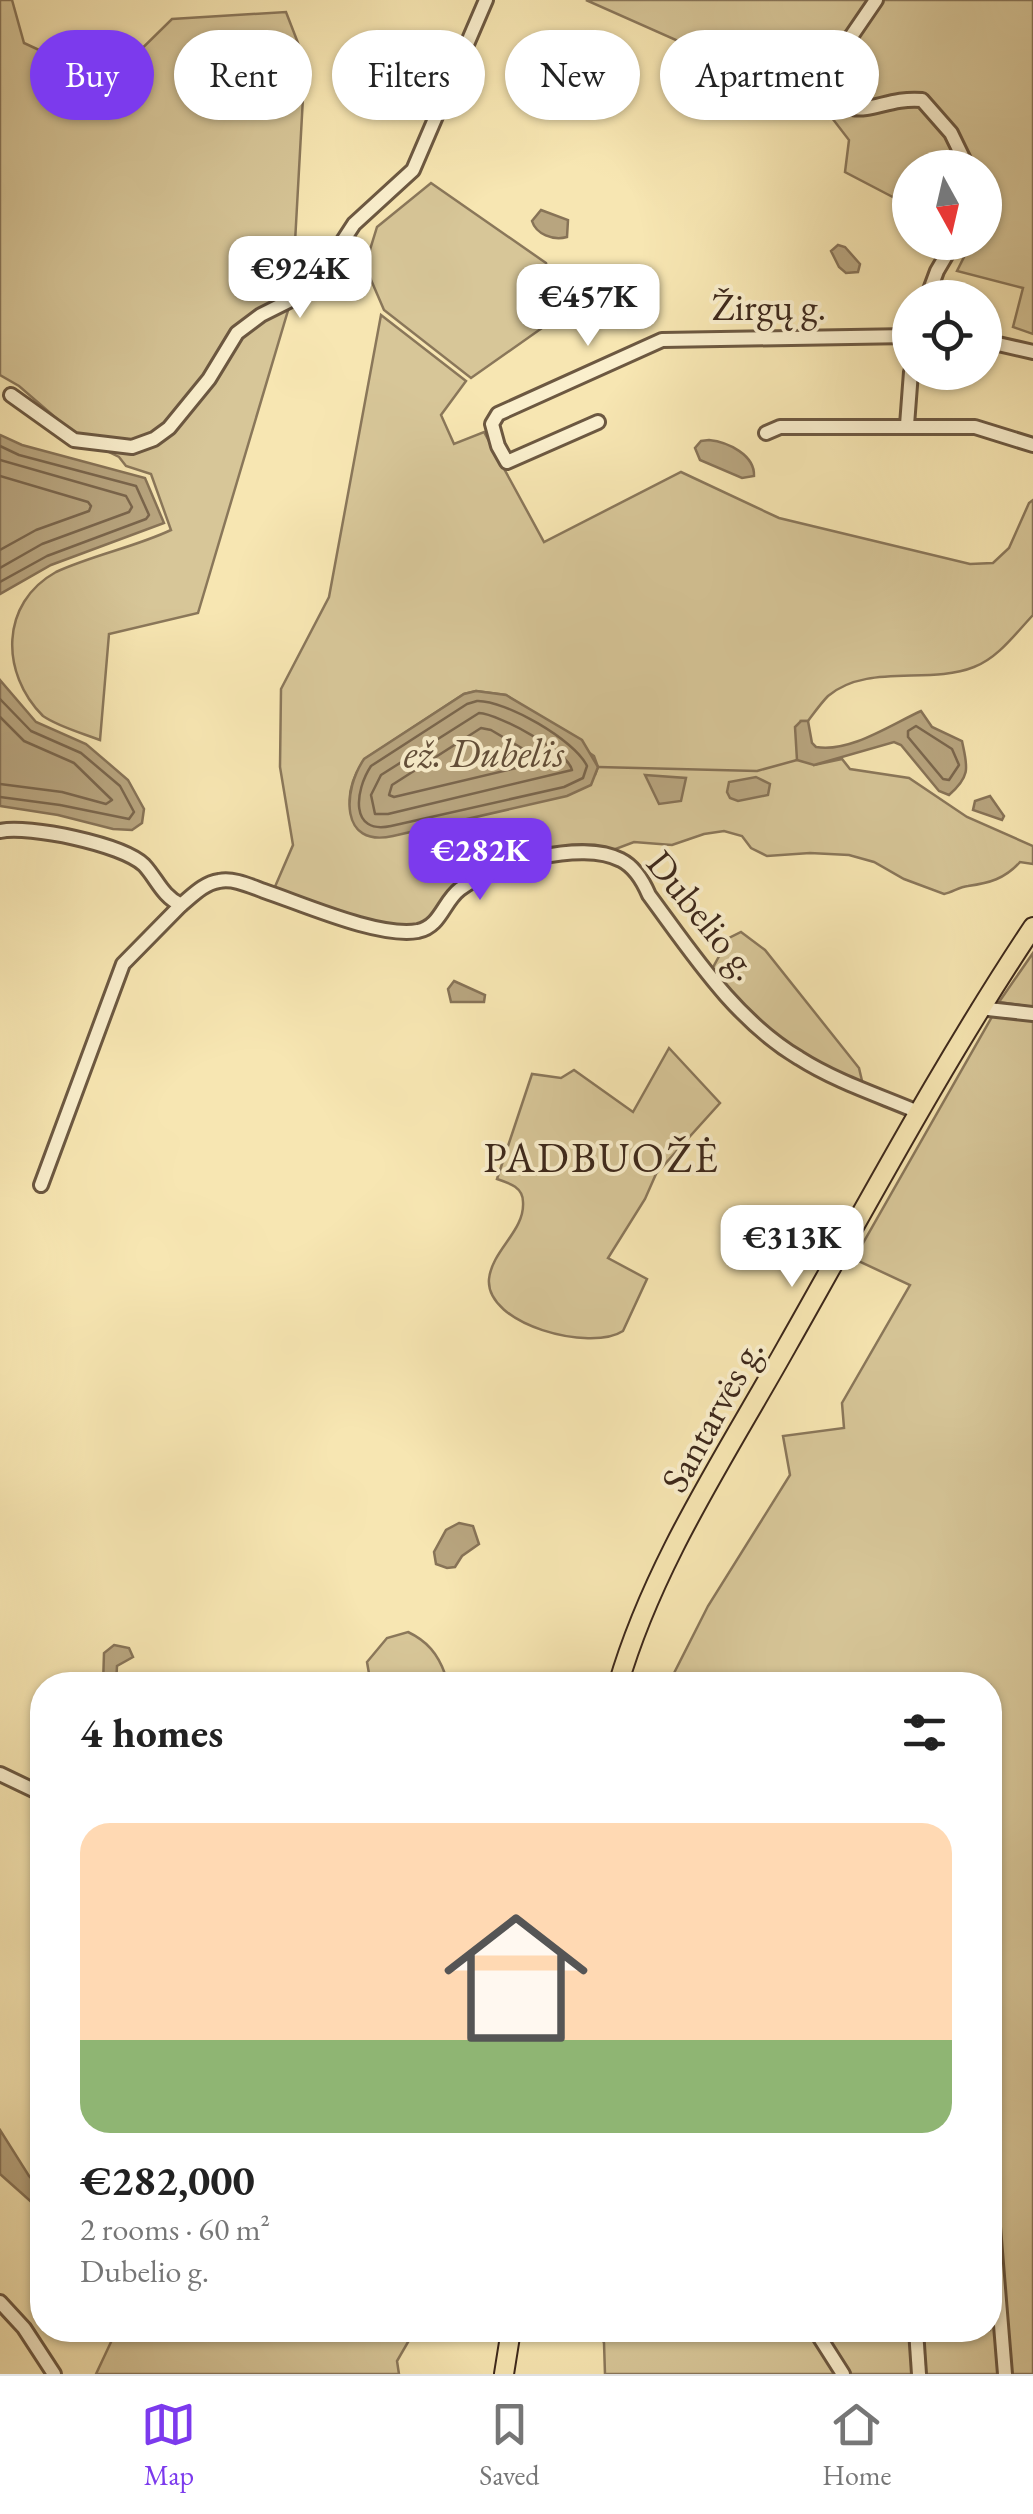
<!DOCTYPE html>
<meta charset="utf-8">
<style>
body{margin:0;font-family:"EB Garamond",serif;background:#f6f6f6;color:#222;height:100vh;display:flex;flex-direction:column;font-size:38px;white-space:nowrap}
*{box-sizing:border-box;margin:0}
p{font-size:32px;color:#767676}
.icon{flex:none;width:55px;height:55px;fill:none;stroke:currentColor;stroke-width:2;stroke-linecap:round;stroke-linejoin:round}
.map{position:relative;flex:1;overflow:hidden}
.drawer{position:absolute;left:30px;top:1672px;width:972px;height:670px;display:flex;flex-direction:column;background:#fff;border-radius:40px;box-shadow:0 2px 8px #0004}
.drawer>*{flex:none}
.guide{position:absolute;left:30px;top:30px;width:975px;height:90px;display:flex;gap:20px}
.needle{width:65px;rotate:172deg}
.buttons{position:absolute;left:892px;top:150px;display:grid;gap:20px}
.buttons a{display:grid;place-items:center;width:110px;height:110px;border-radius:50%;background:#fff;box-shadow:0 2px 8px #0004;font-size:50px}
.price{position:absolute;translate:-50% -85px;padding:0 22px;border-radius:20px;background:#fff;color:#222;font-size:32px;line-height:65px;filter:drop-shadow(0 2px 5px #0008)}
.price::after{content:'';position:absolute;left:50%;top:60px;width:30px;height:22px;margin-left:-15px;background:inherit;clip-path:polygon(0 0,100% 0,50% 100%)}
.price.current{background:#7c3aed;color:#fff}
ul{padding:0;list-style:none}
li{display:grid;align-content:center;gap:20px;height:530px;padding:0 50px}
li span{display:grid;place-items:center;height:310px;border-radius:30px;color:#555}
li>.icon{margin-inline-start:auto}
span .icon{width:180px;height:180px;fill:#fffc;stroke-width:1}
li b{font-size:42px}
h2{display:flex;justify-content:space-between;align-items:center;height:120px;padding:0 50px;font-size:42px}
.chip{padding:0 35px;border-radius:45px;background:#fff;box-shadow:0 2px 8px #0004;font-size:35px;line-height:90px}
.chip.current{background:#7c3aed;color:#fff}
.tab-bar{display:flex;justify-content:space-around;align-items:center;height:140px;border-top:2px solid #e0e0e0;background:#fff;font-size:28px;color:#767676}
.tab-bar a{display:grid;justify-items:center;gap:5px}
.tab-bar .current{color:#7c3aed}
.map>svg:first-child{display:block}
.green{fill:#d7c698;stroke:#8a775a;stroke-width:2.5;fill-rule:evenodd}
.water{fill:#b8a57f;stroke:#877357;stroke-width:2.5}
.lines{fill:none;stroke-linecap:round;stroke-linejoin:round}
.shore{stroke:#7a664d;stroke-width:2.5}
.stream{stroke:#877357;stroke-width:2.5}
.minor-casing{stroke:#6c5841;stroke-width:18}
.major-casing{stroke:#3d281b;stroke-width:22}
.minor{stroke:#faefcd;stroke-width:12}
.major{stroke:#f7e6b2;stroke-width:18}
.labels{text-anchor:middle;stroke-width:8;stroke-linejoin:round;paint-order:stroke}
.street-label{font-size:38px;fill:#3d281b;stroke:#faefcd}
.water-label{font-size:40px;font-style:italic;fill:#624e39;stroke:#faefcd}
.quarter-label{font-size:42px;letter-spacing:2.5px;fill:#3d281b;stroke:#faefcd}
</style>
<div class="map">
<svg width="1033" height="2374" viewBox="0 0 1033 2374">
<rect width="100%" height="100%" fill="#f7e6b2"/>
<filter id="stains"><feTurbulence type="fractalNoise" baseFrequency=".002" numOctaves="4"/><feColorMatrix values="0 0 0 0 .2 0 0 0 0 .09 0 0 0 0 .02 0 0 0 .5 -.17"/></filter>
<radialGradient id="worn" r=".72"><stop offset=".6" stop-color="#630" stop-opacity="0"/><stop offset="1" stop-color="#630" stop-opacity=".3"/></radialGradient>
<g class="green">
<path d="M0 0H12L24 43 108 82 172 19 286 12 305 61 292 297 198 613 109 634 100 740C82 733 59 727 43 716 0 673 0 603 56 572 93 555 135 547 171 530L151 474 126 466 119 457 78 437 19 386 0 375Z"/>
<polygon points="586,0 1033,0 1033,334 1013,327 1023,288 957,271 971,243 985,242 985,168 910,168 910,206 845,172 849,140 822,105"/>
<polygon points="431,183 546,263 559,316 471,378 384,310 365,266 377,227"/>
<path d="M381 315 466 381 441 415 454 444 484 432 544 542 681 472 779 518 970 564 993 563 1009 548 1029 503 1033 500V615C1016 633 998 658 974 667 929 685 867 663 828 696 821 703 814 713 808 721H801L814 765 842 759 850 769 909 778 967 817 1033 846V864L1020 862C1005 879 989 883 968 886 959 887 953 892 944 894L904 879 874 862 849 855 810 853 767 856 751 848 742 836 724 831 704 834 672 845 634 842 605 853 572 851 469 880 428 924 385 927 274 889 293 845 280 767 281 689 329 597ZM476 691 506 695 594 756 598 767 595 775 357 828C344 804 349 781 365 759L464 694Z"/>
<polygon points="741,932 765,950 859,1068 863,1085 796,1053 753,1017 711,971 729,938"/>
<polygon points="1033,953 1033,1007 999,1002"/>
<polygon points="993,1015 1033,1020 1033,2374 605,2374 604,2343 599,2330 990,2330 990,1685 668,1685 708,1606 790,1475 783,1436 844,1428 842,1403 910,1285 854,1259"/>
<path d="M669 1048 720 1103 656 1174 645 1199 608 1258 647 1279 623 1331C591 1352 485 1325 489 1279 492 1250 525 1231 523 1202 523 1187 509 1183 497 1179L532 1074 561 1078 574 1070 633 1112Z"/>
<path d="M408 1632C427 1641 438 1654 445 1674L424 1685H371L367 1662 387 1638Z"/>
<path d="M111 2330H217C246 2348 331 2332 367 2330 382 2329 399 2330 415 2330L397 2361 399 2374H96L111 2342Z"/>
</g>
<g class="water">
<polygon points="64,34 73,37 81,47 78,60 68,59 56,47 55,40"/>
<path d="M541 210 568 220 567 237C553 241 536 234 532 221Z"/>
<polygon points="838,245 845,247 860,264 858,272 846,273 839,267 831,251"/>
<polygon points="0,435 22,445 145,478 164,523 51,565 0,594"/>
<path d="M709 440C728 442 755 455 754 476L742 478 700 460 695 448 701 441Z"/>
<polygon points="0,680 36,722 86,744 128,780 144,809 142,823 132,830 113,829 58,815 0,806"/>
<path d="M476 691 506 695 582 740 598 767 591 785 567 796 393 836C339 848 343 790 364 759L464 694Z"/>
<path d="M921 711 932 727 962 741C967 766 972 775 949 795L939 791 901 745 894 742 814 765 797 760 795 727 801 721H808L812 743 816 747C850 753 892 724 921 711Z"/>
<polygon points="645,775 686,778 681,801 659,804"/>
<polygon points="756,777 770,784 768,795 738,801 730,798 727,792 729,782"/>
<polygon points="990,796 1004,816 1002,820 973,810 975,801"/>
<polygon points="454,981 485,995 484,1002 451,1002 448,989"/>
<polygon points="459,1523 473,1526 479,1544 462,1556 455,1567 447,1568 436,1564 434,1552 446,1530"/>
<polygon points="114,1645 129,1648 133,1657 117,1666 116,1685 103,1685 104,1653"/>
<polygon points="0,2130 29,2176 42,2190 42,2207 37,2207 0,2174"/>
</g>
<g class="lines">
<g class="shore">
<polyline points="0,446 19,455 136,486 149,515 146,519 47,556 0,582"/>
<polyline points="0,460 126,496 132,507 129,512 42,544 0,568"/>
<polyline points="0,476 88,502 91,506 89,511 36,530 0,550"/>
<polyline points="0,699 31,731 81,753 120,786 134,812 129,819 60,805 0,797"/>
<path d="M477 701C505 700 575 740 587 766L583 778 564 787 391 826C349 835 355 790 371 766L467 704Z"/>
<path d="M479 713C499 714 568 752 572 770L388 814H375L371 795 381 775Z"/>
<polyline points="0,717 24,741 74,763 112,800 106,804 62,792 0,784"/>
<polygon points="916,726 952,749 959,765 949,780 943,779 908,737 908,731"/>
<polygon points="481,728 491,730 535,756 537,763 394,797 389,795 392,785"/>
</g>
<polyline class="stream" points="598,767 757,771 797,760"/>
<defs>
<g id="minor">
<path d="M876 0 818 85C857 130 876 96 922 100L951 133 968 168"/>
<polyline points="927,298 937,271 954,242"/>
<polyline points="985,341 1033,352"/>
<polyline points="11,395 74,440 132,447 154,439 169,428 209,379 237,333 261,315 311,290 354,224 413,170 486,0"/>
<polyline points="598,422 507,462 498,446 492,424 498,414 662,340 910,336"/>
<polyline points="907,425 911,372"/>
<polyline points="766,433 780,427 975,427 1033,445"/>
<path d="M0 831C29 825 122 844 144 865 157 879 162 896 181 905 192 896 204 883 219 881 234 878 250 886 264 891 303 904 379 938 418 931 441 926 443 902 460 889 494 864 582 839 621 860 635 867 643 881 649 895 692 953 735 1020 799 1058 835 1081 878 1095 918 1112"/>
<polyline points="979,1008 1033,1014"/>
<polyline points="41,1185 123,964 181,905"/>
<polyline points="0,1774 42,1794"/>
<polyline points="993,2227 1005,2374"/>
<polyline points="0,2302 24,2328 54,2374"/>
<polyline points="815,2330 843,2374"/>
<polyline points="916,2330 919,2374"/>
</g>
<g id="major">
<path d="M618 1685C653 1564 726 1455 787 1346 867 1205 943 1062 1033 927"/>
<polyline points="504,2374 511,2330"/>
</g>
</defs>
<use href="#minor" class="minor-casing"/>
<use href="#major" class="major-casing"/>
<use href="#minor" class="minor"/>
<use href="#major" class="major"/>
</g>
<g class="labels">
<g class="street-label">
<text x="769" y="320">Žirgų g.</text>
<text transform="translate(703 915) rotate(51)" y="13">Dubelio g.</text>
<text transform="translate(712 1415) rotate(-61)" y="13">Santarvės g.</text>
</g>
<g class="water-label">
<text x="484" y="767">ež. Dubelis</text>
</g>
<g class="quarter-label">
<text x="602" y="1172">PADBUOŽĖ</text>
</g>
</g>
<rect width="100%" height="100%" filter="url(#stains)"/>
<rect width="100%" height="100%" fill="url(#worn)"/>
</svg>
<div class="buttons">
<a><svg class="needle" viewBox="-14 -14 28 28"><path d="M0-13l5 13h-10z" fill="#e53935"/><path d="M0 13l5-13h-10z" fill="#767676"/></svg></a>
<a><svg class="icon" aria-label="locate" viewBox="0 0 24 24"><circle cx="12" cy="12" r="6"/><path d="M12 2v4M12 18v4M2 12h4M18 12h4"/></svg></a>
</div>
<b class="price" style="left:300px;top:321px">€924K</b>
<b class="price" style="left:588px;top:349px">€457K</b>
<b class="price current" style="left:480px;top:903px">€282K</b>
<b class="price" style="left:792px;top:1290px">€313K</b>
<div class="guide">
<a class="chip current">Buy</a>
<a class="chip">Rent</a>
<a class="chip">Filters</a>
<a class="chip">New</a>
<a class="chip">Apartment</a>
</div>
<section class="drawer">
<h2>4 homes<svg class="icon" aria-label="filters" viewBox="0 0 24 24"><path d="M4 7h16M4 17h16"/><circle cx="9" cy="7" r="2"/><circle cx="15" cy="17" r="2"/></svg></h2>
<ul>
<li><span style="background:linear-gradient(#ffd9b3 70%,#8fb573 0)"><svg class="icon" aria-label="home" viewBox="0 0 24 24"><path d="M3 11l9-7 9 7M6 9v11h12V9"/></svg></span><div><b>€282,000</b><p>2 rooms · 60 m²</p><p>Dubelio g.</p></div></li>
</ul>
</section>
</div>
<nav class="tab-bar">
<a class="current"><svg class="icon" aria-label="map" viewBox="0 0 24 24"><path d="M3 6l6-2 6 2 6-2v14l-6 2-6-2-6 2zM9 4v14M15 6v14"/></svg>Map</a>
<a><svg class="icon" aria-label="saved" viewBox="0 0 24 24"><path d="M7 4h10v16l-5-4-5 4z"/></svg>Saved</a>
<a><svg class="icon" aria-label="home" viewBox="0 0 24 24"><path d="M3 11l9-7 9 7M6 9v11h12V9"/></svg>Home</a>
</nav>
